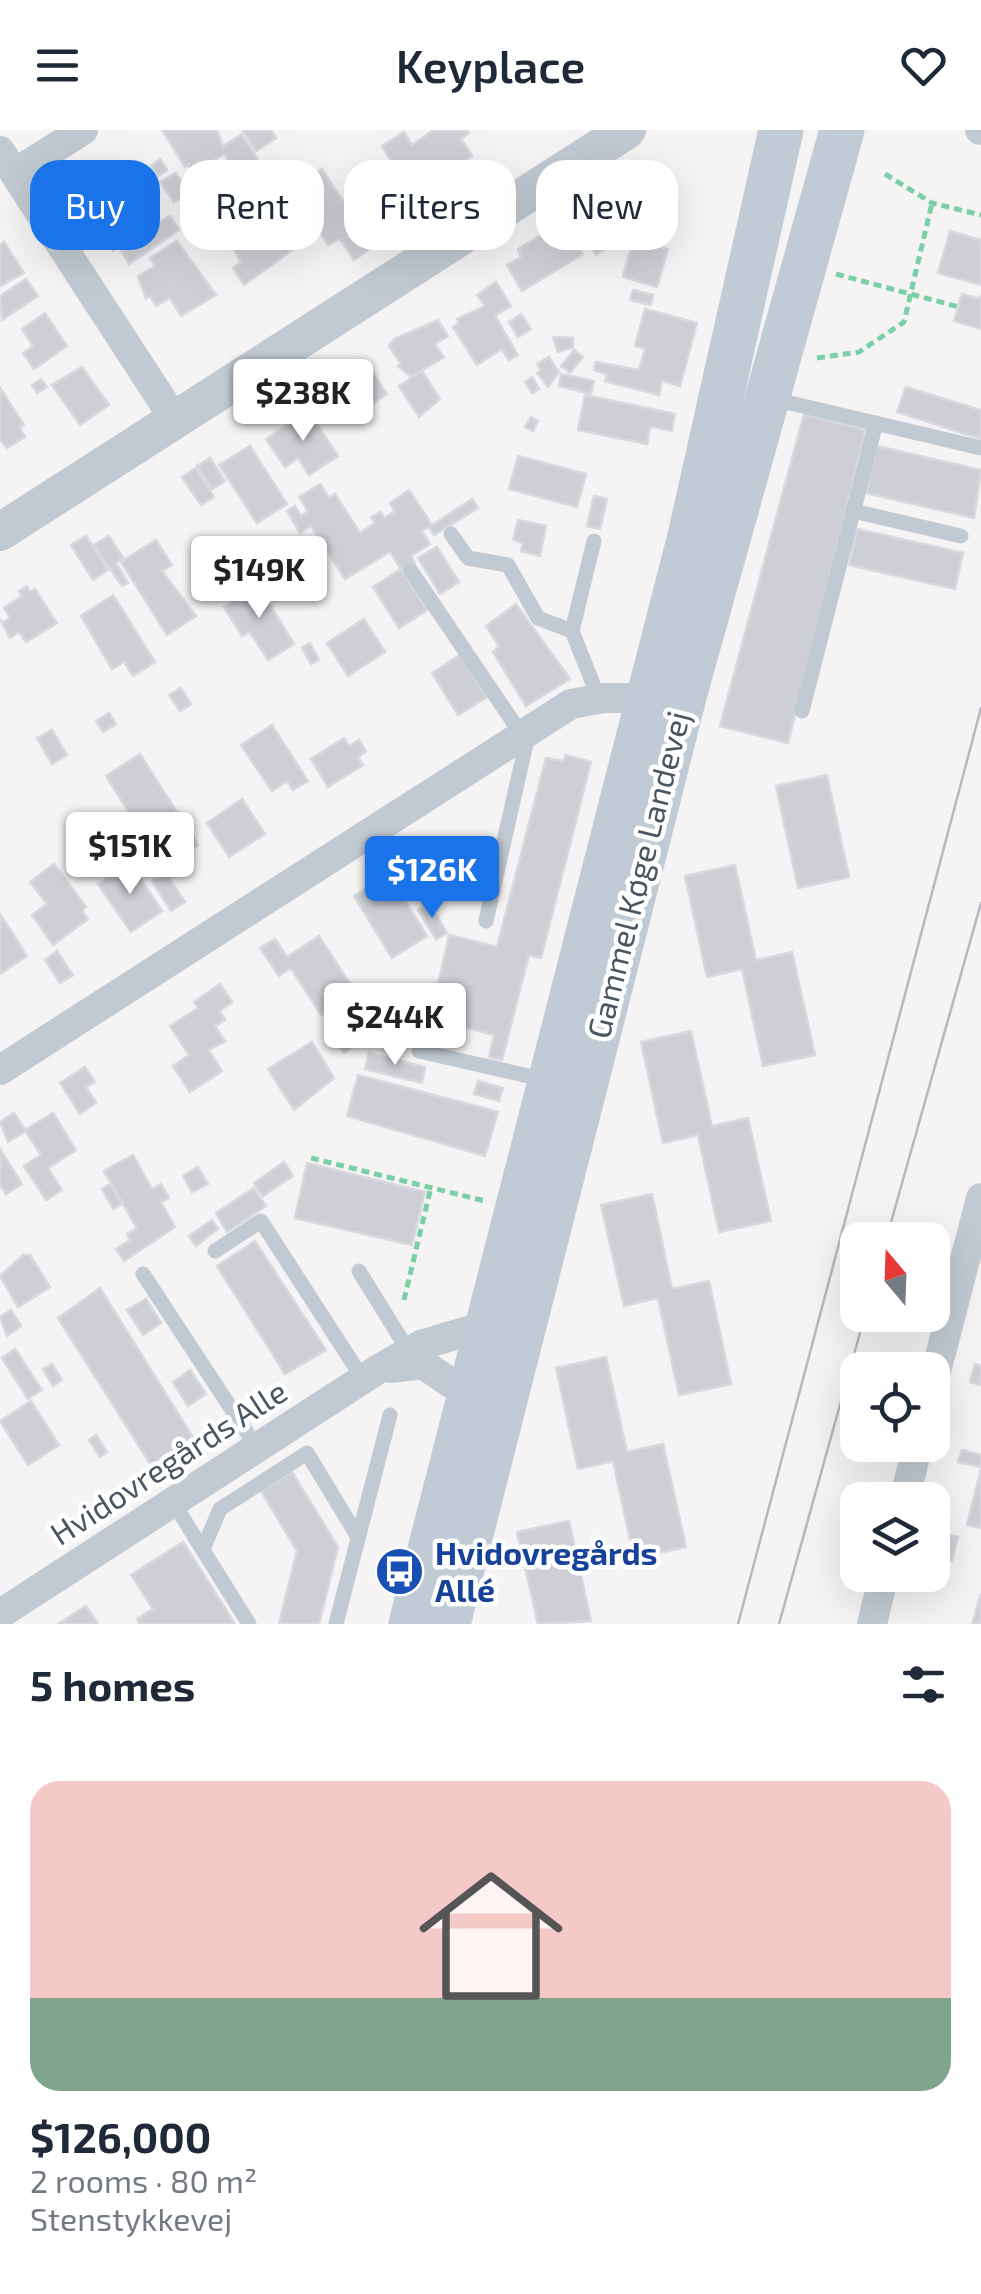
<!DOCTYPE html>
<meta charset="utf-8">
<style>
body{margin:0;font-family:"Exo 2",sans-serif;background:#f2f2f3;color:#1f2937;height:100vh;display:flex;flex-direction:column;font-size:38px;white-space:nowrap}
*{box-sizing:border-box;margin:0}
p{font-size:32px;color:#747a83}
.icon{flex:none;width:55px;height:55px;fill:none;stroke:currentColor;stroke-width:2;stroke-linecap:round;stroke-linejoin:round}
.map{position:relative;height:1494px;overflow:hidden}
.sheet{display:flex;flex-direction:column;background:#fff;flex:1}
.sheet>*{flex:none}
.banner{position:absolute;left:30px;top:30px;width:922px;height:90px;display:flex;gap:20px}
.needle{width:65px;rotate:341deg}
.controls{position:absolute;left:840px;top:1092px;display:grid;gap:20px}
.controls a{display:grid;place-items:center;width:110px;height:110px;border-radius:20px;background:#fff;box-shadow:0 10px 40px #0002;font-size:50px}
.price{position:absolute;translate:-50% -85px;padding:0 22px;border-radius:10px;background:#fff;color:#222;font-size:32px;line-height:65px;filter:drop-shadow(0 2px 5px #0008)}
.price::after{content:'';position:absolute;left:50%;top:60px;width:30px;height:22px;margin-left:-15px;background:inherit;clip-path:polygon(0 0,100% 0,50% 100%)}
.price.on{background:#1a73e8;color:#fff}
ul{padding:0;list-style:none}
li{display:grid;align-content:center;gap:20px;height:530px;padding:0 30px}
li+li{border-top:2px solid #e0e1e3}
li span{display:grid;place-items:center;height:310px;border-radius:30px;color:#555}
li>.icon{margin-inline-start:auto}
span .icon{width:180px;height:180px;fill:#fffc;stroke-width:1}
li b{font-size:42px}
h2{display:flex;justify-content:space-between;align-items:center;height:120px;padding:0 30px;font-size:42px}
.tag{padding:0 35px;border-radius:30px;background:#fff;box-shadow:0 10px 40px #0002;font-size:35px;line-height:90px}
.tag.on{background:#1a73e8;color:#fff}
header{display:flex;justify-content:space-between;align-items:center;height:130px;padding:0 30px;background:#fff;font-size:45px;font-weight:600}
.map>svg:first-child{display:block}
.building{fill:#cdcfd5;stroke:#d7d9de;stroke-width:2.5}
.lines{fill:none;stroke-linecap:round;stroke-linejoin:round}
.path{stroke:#7ad0a6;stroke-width:5;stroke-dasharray:8 5;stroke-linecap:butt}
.service{stroke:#c1cad2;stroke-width:15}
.minor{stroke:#c1cad2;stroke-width:30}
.tertiary{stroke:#c1cad2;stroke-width:38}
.secondary{stroke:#c1cbd6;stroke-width:45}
.tram{stroke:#b5b8bd;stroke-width:2.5}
.labels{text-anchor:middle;stroke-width:9;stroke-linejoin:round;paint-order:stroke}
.street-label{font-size:32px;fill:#4a5661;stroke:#fff}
.transit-label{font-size:32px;font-weight:bold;fill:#164399;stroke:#fff;text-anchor:start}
</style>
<header><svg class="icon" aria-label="menu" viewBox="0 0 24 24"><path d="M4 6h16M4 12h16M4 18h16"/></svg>Keyplace<svg class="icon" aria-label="heart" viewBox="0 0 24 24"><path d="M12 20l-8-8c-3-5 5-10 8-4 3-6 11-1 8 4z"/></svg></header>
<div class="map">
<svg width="981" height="1494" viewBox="0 0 981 1494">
<rect width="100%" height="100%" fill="#f5f3f3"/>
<g class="building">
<polygon points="162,0 217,0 223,16 242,4 271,51 255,62 250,54 244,57 224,24 193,43 188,35 185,37"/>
<polygon points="243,0 271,0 276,8 256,21"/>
<polygon points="434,0 466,0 469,3 461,9 472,26 411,65 382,16 404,2 412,15"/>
<polygon points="160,29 167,40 158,46 151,36"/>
<polygon points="129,37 150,69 116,91 95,58"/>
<polygon points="288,38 293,47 280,61 272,49"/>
<polygon points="322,39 342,70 360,58 377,85 357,98 370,119 354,130 340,109 328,115 292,58"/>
<polygon points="176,43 189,63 174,72 160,52"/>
<polygon points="610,62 621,80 607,89 595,71"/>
<polygon points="268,67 279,84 282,82 299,115 244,155 233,138 241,132 216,88 229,79 235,88"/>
<polygon points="594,71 619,110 596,125 586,107 577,113 583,124 522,161 507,135 521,127 518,119 548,101 553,110 564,103 559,93"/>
<polygon points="170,86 179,100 129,134 119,117 113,121 105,108 123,97 137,105"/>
<polygon points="950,101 981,110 981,155 938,143"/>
<polygon points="633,109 668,119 657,157 623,147"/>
<polygon points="177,111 216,165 181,186 170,168 156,176 150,166 146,169 138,146 155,136 150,128"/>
<polygon points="4,112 24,143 0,156 0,115"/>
<polygon points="26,149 38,166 2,190 0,166"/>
<polygon points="496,152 511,176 495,186 518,225 509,230 502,219 477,235 453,197 459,193 457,189 485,176 477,165"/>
<polygon points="633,160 653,165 651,175 630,170"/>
<polygon points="962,164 980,169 981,165 981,199 954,191"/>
<polygon points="645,179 697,193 680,256 662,251 659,265 605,251 607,244 594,240 596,232 639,240 645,219 635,216"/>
<polygon points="45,183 67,216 34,239 23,223 33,216 22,199"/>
<polygon points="521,184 531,199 518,207 509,192"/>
<polygon points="438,190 448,206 435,214 444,227 411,247 398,236 401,234 389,216 394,209"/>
<polygon points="553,207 573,208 573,217 558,222"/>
<polygon points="574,220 583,227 570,243 561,236"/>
<polygon points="549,227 559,242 548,257 537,243 541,240 537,234"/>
<polygon points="367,234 387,264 351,288 331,257"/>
<polygon points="82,237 109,275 80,295 52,255"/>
<polygon points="422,241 440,269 419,287 399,256"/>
<polygon points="561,244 594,251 591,264 559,256"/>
<polygon points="532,247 539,259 532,263 525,252"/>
<polygon points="41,249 47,257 37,263 32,255"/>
<polygon points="906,257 981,280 981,309 897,282"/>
<polygon points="0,258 24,295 20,298 25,307 7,318 0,310"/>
<polygon points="585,265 675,284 672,301 650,296 647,314 578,300"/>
<polygon points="308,281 338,326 309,345 298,328 285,337 266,309"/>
<polygon points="804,284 866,300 788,613 720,596"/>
<polygon points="531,287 538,291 533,301 525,297"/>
<polygon points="250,316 287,374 257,393 219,335"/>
<polygon points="877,316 981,340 974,388 866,363"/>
<polygon points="518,326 586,344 577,377 509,359"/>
<polygon points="210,328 225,351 212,359 197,336"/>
<polygon points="196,338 214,367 201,375 182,347"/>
<polygon points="320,354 329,368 335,364 360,403 375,393 371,387 381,382 384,388 395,381 390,373 409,360 432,395 472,369 478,378 434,405 429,397 422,401 430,414 411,426 415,433 402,441 427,480 399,498 373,457 401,439 390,422 345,449 311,396 300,403 287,381 295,376 301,386 308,381 299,367"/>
<polygon points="594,366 607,369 600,399 587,396"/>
<polygon points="518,390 546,396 540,426 521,421 523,413 513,410"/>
<polygon points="857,399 963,423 955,459 849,435"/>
<polygon points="86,406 108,440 93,450 71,415"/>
<polygon points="109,406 123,428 116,433 128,453 122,456 94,415"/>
<polygon points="156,410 172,435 162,441 196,486 167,505 121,432"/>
<polygon points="437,417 459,452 440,464 418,428"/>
<polygon points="258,455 294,514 268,530 250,502 242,506 224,477 234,470 231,465 246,456 249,461"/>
<polygon points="27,456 30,462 35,459 57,493 26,512 19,502 10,508 0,489 2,493 10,488 4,478 22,466 19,461"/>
<polygon points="113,465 155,532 133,546 124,532 112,539 81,486"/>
<polygon points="516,474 570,549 526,576 493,522 499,516 486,496"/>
<polygon points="364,489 385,522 348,546 327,513"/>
<polygon points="310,513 319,530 311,534 302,518"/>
<polygon points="460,525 487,567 458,585 432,543"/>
<polygon points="181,558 191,574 180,581 169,565"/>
<polygon points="109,583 116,594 103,602 96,591"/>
<polygon points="272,595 308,651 293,660 287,651 272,661 241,615"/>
<polygon points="52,600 67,625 52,634 37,608"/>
<polygon points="344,608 349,616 359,610 366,621 358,627 363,635 328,657 311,629"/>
<polygon points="140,624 198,715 163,737 106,646"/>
<polygon points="566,625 591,632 541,828 529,825 502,930 489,927 494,905 448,893 456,860 438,855 449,805 497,817 546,628 563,631"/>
<polygon points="827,645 849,747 798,758 776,656"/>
<polygon points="242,669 265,704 229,727 207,693"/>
<polygon points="130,733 162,781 131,802 98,754"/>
<polygon points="54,734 86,777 82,781 88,789 53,815 32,785 47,774 30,752"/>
<polygon points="735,735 756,830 792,822 815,925 763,936 742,839 707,847 685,746"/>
<polygon points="165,742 185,772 171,781 152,751"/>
<polygon points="440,742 453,745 449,762 436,760"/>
<polygon points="389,744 427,806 392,828 354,766"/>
<polygon points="429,773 447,803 436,809 418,780"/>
<polygon points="0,784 27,826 0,844"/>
<polygon points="319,806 356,863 321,885 291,838 279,846 260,818 275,809 287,827"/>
<polygon points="57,821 73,845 60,853 45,830"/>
<polygon points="220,854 232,872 220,881 225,890 215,896 225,911 209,920 222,941 190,962 173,936 189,925 170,896 198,878 194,872"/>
<polygon points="374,886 382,898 371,905 363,894"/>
<polygon points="691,901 712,996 748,988 771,1091 719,1102 698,1005 663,1013 641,912"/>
<polygon points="345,902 355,916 344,923 335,910"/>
<polygon points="312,912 334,948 294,980 268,939"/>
<polygon points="369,923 425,937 422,953 365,939"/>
<polygon points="85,937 95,952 86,957 96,973 80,984 60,953"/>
<polygon points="358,945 498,982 485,1026 347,986"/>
<polygon points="478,951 503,958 499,971 474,964"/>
<polygon points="14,983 26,1001 8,1012 0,992"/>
<polygon points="53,983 76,1020 48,1038 62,1060 46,1070 24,1036 41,1025 25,1000"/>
<polygon points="0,1019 22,1054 6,1064 0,1055"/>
<polygon points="133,1025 152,1059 161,1054 169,1068 161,1072 175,1097 124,1131 116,1119 130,1110 127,1104 137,1098 104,1041"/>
<polygon points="284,1032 293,1046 263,1066 254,1053"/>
<polygon points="307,1033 425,1062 412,1115 295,1088"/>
<polygon points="198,1037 208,1054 192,1062 183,1046"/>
<polygon points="110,1054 122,1074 113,1079 102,1059"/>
<polygon points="254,1058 266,1076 227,1102 216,1083"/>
<polygon points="652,1064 672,1159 709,1151 731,1254 679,1265 658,1168 624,1176 601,1075"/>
<polygon points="212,1090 218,1099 196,1116 189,1106"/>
<polygon points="255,1111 326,1220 285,1244 217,1136"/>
<polygon points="23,1125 30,1125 50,1157 18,1177 0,1146"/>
<polygon points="100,1158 194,1309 151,1335 58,1188"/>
<polygon points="146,1169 161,1193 143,1205 127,1180"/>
<polygon points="11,1180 21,1196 7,1206 0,1187"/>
<polygon points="15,1219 42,1260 28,1269 2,1228"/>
<polygon points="606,1227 627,1322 663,1314 686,1417 634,1428 613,1331 578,1339 556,1238"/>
<polygon points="52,1234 62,1250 53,1256 43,1239"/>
<polygon points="975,1234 981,1236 981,1255 970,1252"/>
<polygon points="190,1240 206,1264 188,1276 173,1252"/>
<polygon points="31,1271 59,1315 28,1335 0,1291"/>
<polygon points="96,1305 107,1322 100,1327 89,1310"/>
<polygon points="962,1320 981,1325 981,1337 958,1332"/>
<polygon points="981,1339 981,1398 967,1395"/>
<polygon points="292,1342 338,1417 319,1494 279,1494 297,1421 261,1361"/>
<polygon points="569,1391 591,1491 538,1494 517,1402"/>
<polygon points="935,1401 958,1407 952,1431 932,1426"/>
<polygon points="183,1412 235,1494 140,1494 137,1489 153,1479 131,1445"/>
<polygon points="981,1463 981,1494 972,1494"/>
<polygon points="86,1476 98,1494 58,1494"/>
</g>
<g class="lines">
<g class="path">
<polyline points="885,44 932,73 981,85"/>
<polyline points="836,144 959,177"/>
<polyline points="817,228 859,222 904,192 932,73"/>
<polyline points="311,1028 485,1071"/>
<polyline points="404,1170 431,1057"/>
</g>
<g class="service">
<polyline points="773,269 981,318"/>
<polyline points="853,381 961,406"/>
<polyline points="451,404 468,428 508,435 538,488 572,501 599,569"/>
<polyline points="411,441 522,605"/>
<polyline points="572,501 594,411"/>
<polyline points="802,581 876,293"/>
<polyline points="486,791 528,605"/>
<polyline points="435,863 419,921 546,950"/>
<polyline points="215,1121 261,1091 363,1249"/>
<polyline points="359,1141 409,1222"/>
<polyline points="143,1144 257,1318"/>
<polyline points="173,1372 249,1494"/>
<polyline points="203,1419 220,1379 307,1323 358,1407"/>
<polyline points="336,1494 390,1285"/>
</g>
<g class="minor">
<polyline points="980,0 981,0"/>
<polyline points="0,21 175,290"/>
<polyline points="15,43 83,0"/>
<polyline points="0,940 571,574 604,568 648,568"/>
<polyline points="390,1238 423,1234 467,1264"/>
<polyline points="932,1257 981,1068"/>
<polyline points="904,1370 918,1315"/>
<polyline points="0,1484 377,1240 421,1215 485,1196"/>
<polyline points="872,1494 884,1445"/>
</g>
<polyline class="tertiary" points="0,402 627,0"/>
<g class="secondary">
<polyline points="411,1494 690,406 781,0"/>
<polyline points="448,1494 685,563 842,0"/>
</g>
<g class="tram">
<polyline points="886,1110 981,773"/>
<polyline points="738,1494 981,578"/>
<polyline points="779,1494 865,1185"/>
</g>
</g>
<defs>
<symbol id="bus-disc" viewBox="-11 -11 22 22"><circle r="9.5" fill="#1a4fb4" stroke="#fff"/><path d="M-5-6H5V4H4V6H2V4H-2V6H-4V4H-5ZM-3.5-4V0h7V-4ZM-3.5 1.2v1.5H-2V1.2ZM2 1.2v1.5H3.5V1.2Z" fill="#fff"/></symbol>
</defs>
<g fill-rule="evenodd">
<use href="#bus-disc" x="372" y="1414" width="55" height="55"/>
</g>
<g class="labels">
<g class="street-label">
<text transform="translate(639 745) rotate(-76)" y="11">Gammel Køge Landevej</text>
<text transform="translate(169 1333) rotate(-33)" y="11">Hvidovregårds Alle</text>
</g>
<g class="transit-label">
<text x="435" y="1435">Hvidovregårds<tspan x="435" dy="37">Allé</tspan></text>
</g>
</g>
</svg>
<div class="controls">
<a><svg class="needle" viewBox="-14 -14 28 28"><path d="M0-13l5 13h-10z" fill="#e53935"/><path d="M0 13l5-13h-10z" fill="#747a83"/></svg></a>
<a><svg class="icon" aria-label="locate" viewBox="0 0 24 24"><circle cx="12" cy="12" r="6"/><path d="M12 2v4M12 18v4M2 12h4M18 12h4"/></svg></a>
<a><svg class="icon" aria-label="layers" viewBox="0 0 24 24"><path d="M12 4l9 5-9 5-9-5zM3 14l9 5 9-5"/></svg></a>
</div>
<b class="price" style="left:303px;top:314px">$238K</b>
<b class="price" style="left:259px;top:491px">$149K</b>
<b class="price" style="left:130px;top:767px">$151K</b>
<b class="price on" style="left:432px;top:791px">$126K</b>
<b class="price" style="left:395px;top:938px">$244K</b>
<div class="banner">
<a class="tag on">Buy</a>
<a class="tag">Rent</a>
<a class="tag">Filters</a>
<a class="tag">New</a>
</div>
</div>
<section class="sheet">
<h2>5 homes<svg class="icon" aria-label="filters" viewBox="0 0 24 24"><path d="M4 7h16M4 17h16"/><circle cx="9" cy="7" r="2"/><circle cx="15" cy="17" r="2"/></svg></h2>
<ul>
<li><span style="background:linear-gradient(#f6c9c9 70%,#7fa58c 0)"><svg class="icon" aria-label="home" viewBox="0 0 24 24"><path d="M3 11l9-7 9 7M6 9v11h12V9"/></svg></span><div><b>$126,000</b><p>2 rooms · 80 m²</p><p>Stenstykkevej</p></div></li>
</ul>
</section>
